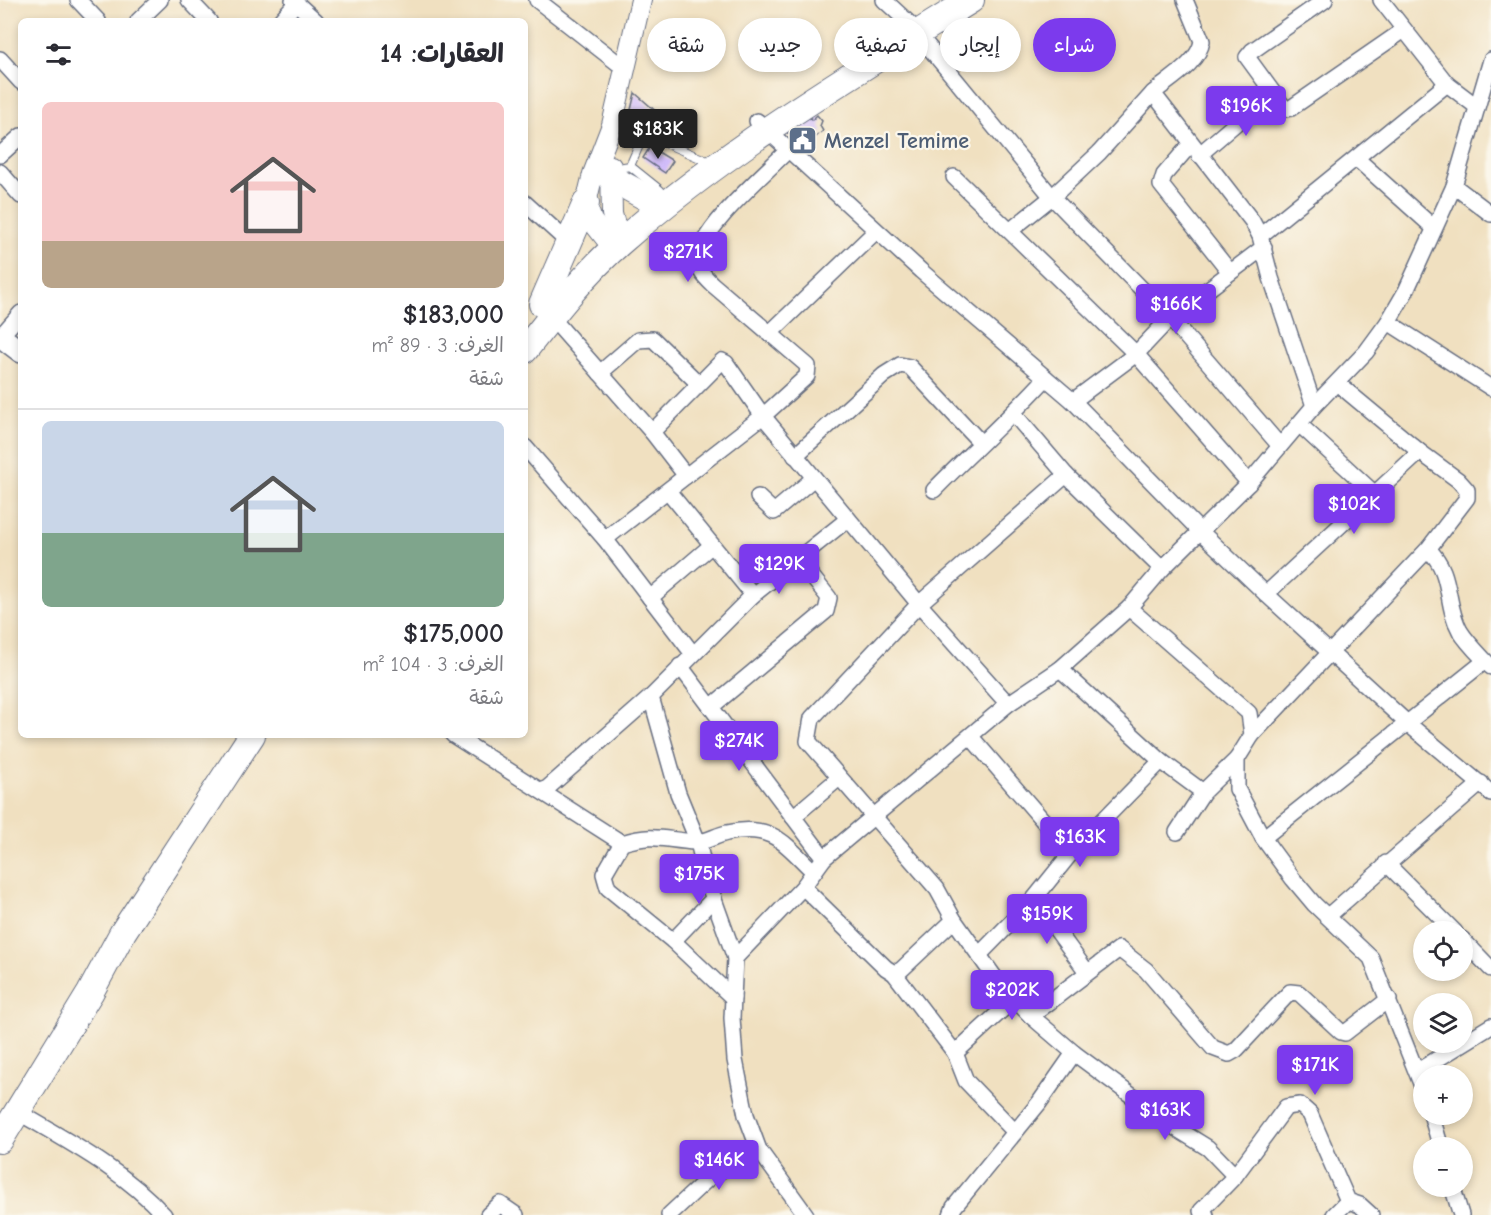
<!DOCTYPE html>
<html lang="ar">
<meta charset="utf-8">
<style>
body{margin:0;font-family:"Comic Neue","Playpen Sans Arabic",sans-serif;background:#f2f2f3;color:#2b2b33;direction:rtl;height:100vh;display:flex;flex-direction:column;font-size:22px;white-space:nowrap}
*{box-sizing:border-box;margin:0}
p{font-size:20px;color:#7c7c81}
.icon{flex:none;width:33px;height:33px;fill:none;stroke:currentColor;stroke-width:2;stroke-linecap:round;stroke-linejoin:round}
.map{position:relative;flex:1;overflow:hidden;direction:ltr}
.panel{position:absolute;left:18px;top:18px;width:510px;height:720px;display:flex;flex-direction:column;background:#fff;border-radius:9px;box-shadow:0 3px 9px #0003;direction:rtl}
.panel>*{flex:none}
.hud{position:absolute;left:546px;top:18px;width:570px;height:54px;direction:rtl;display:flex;gap:12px}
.buttons{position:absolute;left:1413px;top:921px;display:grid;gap:12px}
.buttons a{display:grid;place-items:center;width:60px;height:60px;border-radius:50%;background:#fff;box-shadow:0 3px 9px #0003;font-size:30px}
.price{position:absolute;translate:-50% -51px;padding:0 14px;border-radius:6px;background:#7c3aed;color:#fff;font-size:20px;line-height:39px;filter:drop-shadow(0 2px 3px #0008)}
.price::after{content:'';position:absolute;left:50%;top:36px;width:18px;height:14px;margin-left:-9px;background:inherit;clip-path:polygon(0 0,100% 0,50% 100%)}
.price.active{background:#222;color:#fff}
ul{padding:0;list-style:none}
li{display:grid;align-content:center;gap:12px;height:318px;padding:0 24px}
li+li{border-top:2px solid #e1e1e2}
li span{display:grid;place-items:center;height:186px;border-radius:9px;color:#555}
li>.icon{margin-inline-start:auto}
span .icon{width:108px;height:108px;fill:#fffc;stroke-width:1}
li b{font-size:26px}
h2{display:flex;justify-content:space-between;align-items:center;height:72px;padding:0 24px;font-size:26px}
.tag{padding:0 21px;border-radius:27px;background:#fff;box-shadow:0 3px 9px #0003;font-size:21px;line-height:54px}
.tag.active{background:#7c3aed;color:#fff}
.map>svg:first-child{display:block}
.building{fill:#cbb4fc}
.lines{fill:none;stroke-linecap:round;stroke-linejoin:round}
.service-casing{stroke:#666d80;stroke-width:10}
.minor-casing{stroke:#666d80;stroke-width:18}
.tertiary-casing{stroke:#666d80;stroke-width:22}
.secondary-casing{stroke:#666d80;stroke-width:24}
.trunk-casing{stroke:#666d80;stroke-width:28}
.service{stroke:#fff;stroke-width:8}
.minor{stroke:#fff;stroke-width:15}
.tertiary{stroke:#fff;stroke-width:20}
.secondary{stroke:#fff;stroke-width:21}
.trunk{stroke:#fff;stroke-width:26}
.labels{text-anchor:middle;stroke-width:4.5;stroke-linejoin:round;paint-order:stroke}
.service-label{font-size:22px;font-weight:bold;fill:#4e5e75;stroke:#fbf7ec;text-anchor:start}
</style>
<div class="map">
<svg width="1491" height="1215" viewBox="0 0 1491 1215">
<rect width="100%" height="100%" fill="#fbf7ec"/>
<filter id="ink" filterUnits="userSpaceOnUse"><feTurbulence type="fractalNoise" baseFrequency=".0167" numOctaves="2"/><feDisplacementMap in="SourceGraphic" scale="12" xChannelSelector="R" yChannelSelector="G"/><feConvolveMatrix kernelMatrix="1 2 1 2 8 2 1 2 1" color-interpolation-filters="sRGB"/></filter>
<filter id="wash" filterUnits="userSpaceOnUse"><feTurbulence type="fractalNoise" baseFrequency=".008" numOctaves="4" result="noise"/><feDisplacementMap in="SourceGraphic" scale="24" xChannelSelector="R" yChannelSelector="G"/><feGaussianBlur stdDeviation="1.35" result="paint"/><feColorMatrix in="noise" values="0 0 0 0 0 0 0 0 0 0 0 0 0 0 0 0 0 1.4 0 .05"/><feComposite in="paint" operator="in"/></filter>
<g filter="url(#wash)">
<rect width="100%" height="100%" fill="#f0e0c0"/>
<g id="blocks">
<g class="building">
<polygon points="635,93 667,121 658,136 630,114"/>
<polygon points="804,113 812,120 817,115 822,121 820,126 823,131 802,148 785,130"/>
<polygon points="678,118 687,124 675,144 666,138"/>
<polygon points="650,147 673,161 665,173 643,158"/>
</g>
</g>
</g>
<g filter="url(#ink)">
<use href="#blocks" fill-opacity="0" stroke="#666d80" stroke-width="1.5"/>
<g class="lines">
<defs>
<g id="service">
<polyline points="617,114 644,134 712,163"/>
<polyline points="630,166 644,134"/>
<polyline points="612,169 630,166 660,190"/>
</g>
<g id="minor">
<polyline points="78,0 98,21"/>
<polyline points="189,0 209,21"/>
<polyline points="293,0 316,21"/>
<polyline points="537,0 624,68"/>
<polyline points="884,0 909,23 1052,197 1011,230"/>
<path d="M1185 0 1202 41C1199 63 1168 80 1153 93L1252 221 1260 236 1271 278 1314 406"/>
<polyline points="1325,0 1252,51 1247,57 1285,109 1291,108 1404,30"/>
<polyline points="1381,0 1447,84"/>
<polyline points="138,21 160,0"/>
<polyline points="280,21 296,3"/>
<polyline points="0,59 21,82"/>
<polyline points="1153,93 1099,153 1052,197 1170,318 1280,446"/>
<polyline points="757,121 921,271 1073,401 1201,532 1266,594 1406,722 1491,793"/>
<polyline points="1190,145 1164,175 1161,185 1230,272"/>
<polyline points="0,155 21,136"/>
<polyline points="1199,155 1271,93"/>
<polyline points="1357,159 1434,228"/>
<polyline points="0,172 21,196"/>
<polyline points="954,177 1136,354 1249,483"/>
<polyline points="1454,186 1491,214"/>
<polyline points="525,203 568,242"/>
<polyline points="1260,236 1447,84 1476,106"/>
<polyline points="551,317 652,432 686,476"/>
<polyline points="1388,322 1491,388"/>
<polyline points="769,334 876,231"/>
<polyline points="0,337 21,313"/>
<polyline points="600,373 638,340 653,339 698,383"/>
<path d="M1337 383 1420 452 1458 480 1467 490V498L1428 549C1454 574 1444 602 1460 631 1468 644 1481 656 1491 667"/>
<polyline points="1073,401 1136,354 1170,318 1264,247"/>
<polyline points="1014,414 1066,475 1162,569"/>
<polyline points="1299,424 1375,494"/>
<path d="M652 432 722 361 726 363 763 416 807 376 808 366 712 284C705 277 698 270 698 260 698 230 766 173 788 150"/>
<polyline points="525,447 605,539 693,654"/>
<polyline points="795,456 884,375 900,365 910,367 980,442"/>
<path d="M934 490C971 452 1011 417 1046 378"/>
<polyline points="668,491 753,595"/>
<polyline points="758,497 774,512 814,478"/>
<polyline points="605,539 763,416 919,604 1008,704"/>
<polyline points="1266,594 1420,452"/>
<polyline points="650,598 712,545"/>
<polyline points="680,666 824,858"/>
<polyline points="1060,669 1161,761 1203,792"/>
<polyline points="711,707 826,611 829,598 798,559"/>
<polyline points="453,735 622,843"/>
<polyline points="1252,735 1428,549"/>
<polyline points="971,737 1071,853"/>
<polyline points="543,792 651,697"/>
<polyline points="793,817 839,778"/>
<polyline points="1177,832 1203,792 1237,759"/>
<polyline points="1263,838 1485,661"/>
<polyline points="1386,863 1455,932"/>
<polyline points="803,887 886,968 894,973 901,970 954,920"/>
<polyline points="1034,899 1087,972"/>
<polyline points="1328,916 1481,783"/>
<polyline points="1462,939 1491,969"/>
<polyline points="673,941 714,898"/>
<polyline points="979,955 1034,899 1071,853 1161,761"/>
<polyline points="735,958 803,887 824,858 1008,704 1060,669 1129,608"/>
<polyline points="894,973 955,1053 966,1081 1015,1132"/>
<path d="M733 998 673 941 608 888 604 874 622 843C655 833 663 840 695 842 706 843 716 835 727 833 772 823 784 843 814 872"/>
<polyline points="1031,1016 1119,949 1146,970 1213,1048 1229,1054 1236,1050 1290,992 1299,993 1341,1032 1345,1033 1389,999"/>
<polyline points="955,1053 1014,999"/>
<polyline points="1074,1053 1174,1127 1208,1148 1235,1176 1201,1211 1206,1215"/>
<polyline points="1418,1071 1491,1026"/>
<polyline points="1424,1091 1371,958 1314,904 1293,879 1263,838 1237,789 1237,759 1252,735 1249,713 1129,608 1162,569 1249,483 1314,406 1366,352 1388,322 1406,291 1454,186 1491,60"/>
<path d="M18 1112C69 1142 124 1171 164 1215"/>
<polyline points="1431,1114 1441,1148"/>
<polyline points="1235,1176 1286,1107 1300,1105 1310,1114 1348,1201 1360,1205 1371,1215"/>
<polyline points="1452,1186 1461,1215"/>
<polyline points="488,1215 500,1204 516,1215"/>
<polyline points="669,1215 712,1175 759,1150"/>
<polyline points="806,1215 759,1150 746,1115 735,1060 732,1018 735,958 707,880 698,842 678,793 651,697 753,595 848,519"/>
<polyline points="951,1215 954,1207 1039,1103 1074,1053 1031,1016 998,982 954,920 937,889 808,741 812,718 919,604 1066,475"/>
<polyline points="1334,1215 1348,1201"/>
</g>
<g id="tertiary">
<polyline points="611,166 612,214 620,242"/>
<polyline points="614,249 592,221 586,203 593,174 612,125 641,0"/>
</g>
<polyline id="secondary" points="0,336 21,352"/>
<g id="trunk">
<polyline points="611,178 649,199"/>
<polyline points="542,304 586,203"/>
<path d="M525 350C554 313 587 271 622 241 727 149 852 74 971 0"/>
<polyline points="0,1140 90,993 123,932 252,735"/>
</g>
</defs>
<use href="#service" class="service-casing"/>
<use href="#minor" class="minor-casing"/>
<use href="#tertiary" class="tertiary-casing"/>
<use href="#secondary" class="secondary-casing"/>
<use href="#trunk" class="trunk-casing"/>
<use href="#service" class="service"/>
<use href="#minor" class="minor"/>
<use href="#tertiary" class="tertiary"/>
<use href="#secondary" class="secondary"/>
<use href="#trunk" class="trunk"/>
</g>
</g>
<defs>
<symbol id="civic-square" viewBox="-11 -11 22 22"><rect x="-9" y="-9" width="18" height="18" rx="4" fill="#5c6f8a" stroke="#fbf7ec"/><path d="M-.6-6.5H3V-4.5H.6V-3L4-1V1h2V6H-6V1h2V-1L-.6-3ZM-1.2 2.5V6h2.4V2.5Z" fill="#fff"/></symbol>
</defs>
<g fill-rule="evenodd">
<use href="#civic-square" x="786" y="124" width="33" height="33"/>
</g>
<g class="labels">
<g class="service-label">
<text x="824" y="148">Menzel Temime</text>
</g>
</g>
</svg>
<div class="buttons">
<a><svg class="icon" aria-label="locate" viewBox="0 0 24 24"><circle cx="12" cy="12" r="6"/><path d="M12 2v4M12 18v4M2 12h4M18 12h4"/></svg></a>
<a><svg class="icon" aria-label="layers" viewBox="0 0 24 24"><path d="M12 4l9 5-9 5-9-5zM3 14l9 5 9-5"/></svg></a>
<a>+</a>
<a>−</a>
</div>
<b class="price" style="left:1246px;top:137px">$196K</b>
<b class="price active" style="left:658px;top:160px">$183K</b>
<b class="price" style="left:688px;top:283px">$271K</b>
<b class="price" style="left:1176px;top:335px">$166K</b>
<b class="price" style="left:1354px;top:535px">$102K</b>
<b class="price" style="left:779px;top:595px">$129K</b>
<b class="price" style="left:739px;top:772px">$274K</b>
<b class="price" style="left:1080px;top:868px">$163K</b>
<b class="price" style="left:699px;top:905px">$175K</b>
<b class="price" style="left:1047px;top:945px">$159K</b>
<b class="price" style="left:1012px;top:1021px">$202K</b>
<b class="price" style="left:1315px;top:1096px">$171K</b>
<b class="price" style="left:1165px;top:1141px">$163K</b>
<b class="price" style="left:719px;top:1191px">$146K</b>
<div class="hud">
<a class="tag active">شراء</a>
<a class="tag">إيجار</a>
<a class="tag">تصفية</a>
<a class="tag">جديد</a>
<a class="tag">شقة</a>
</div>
<section class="panel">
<h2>العقارات: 14<svg class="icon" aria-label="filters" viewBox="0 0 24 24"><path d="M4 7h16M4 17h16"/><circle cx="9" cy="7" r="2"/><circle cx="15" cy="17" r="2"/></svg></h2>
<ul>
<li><span style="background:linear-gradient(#f6c9c9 75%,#b9a48a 0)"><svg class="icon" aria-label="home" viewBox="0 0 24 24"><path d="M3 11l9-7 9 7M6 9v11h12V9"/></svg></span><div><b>$183,000</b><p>الغرف: 3 · 89 m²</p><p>شقة</p></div></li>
<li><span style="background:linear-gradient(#c9d6e8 60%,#7fa58c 0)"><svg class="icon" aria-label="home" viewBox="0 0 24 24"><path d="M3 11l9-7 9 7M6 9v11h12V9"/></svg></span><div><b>$175,000</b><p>الغرف: 3 · 104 m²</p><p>شقة</p></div></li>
</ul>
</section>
</div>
